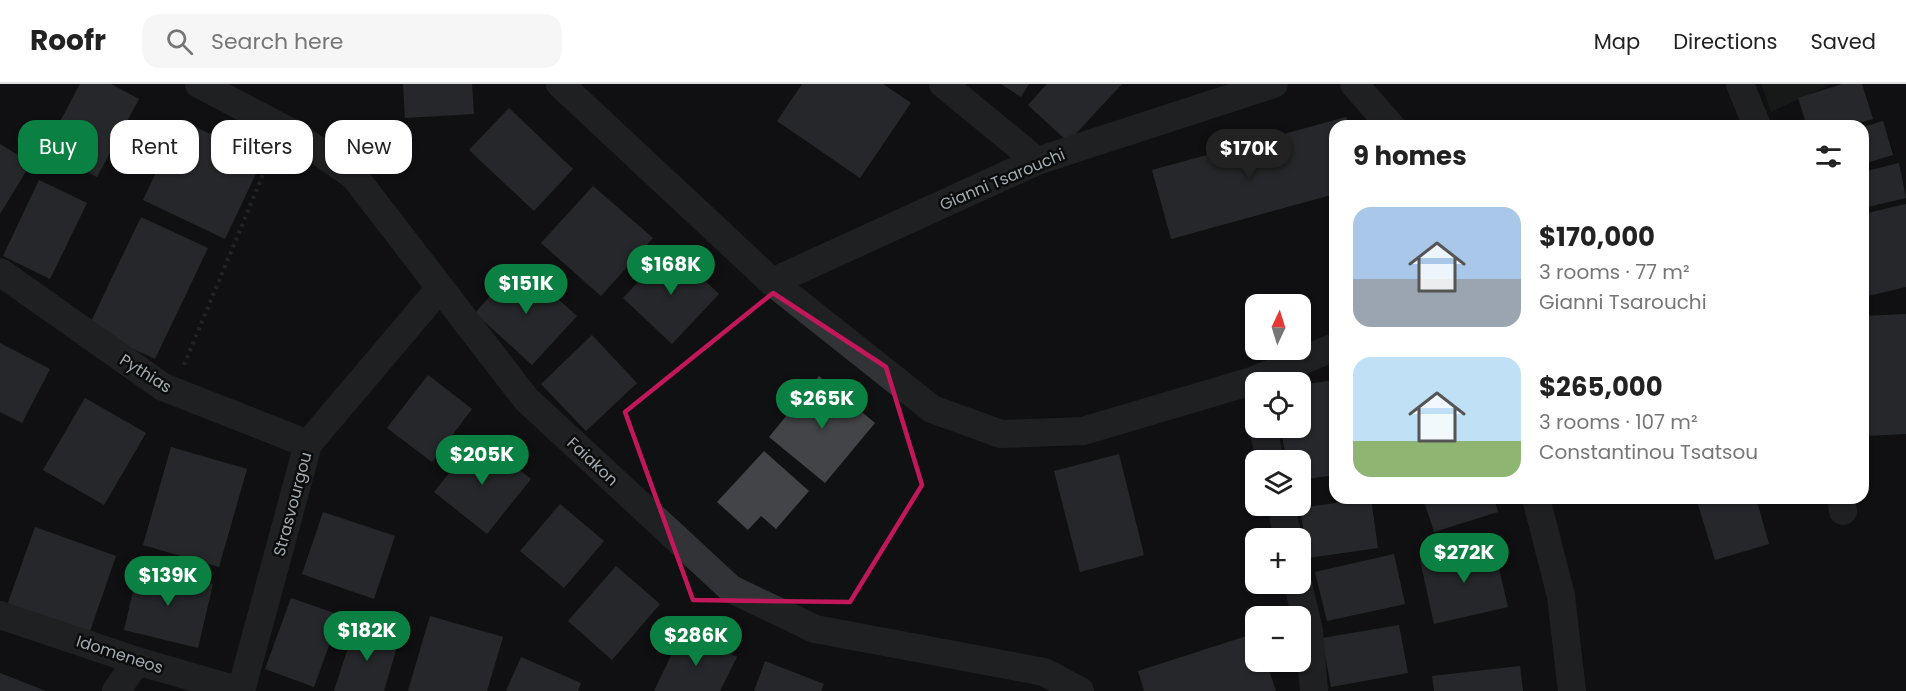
<!DOCTYPE html>
<meta charset="utf-8">
<style>
body{margin:0;font-family:Poppins,sans-serif;background:#f6f6f6;color:#222;height:100vh;display:flex;flex-direction:column;font-size:22px;white-space:nowrap}
*{box-sizing:border-box;margin:0}
p{font-size:20px;color:#767676}
.icon{flex:none;width:33px;height:33px;fill:none;stroke:currentColor;stroke-width:2;stroke-linecap:round;stroke-linejoin:round}
.map{position:relative;flex:1;overflow:hidden}
.side{position:absolute;left:1329px;top:36px;width:540px;height:384px;display:flex;flex-direction:column;background:#fff;border-radius:18px;box-shadow:0 2px 4px #0004}
.side>*{flex:none}
.guide{position:absolute;left:18px;top:36px;width:570px;height:54px;display:flex;gap:12px}
.needle{width:39px;rotate:4deg}
.tools{position:absolute;left:1245px;top:210px;display:grid;gap:12px}
.tools a{display:grid;place-items:center;width:66px;height:66px;border-radius:12px;background:#fff;box-shadow:0 2px 4px #0004;font-size:30px}
.price{position:absolute;translate:-50% -51px;padding:0 14px;border-radius:21px;background:#0b8043;color:#fff;font-size:20px;line-height:39px;filter:drop-shadow(0 2px 3px #0008)}
.price::after{content:'';position:absolute;left:50%;top:36px;width:18px;height:14px;margin-left:-9px;background:inherit;clip-path:polygon(0 0,100% 0,50% 100%)}
.price.active{background:#222;color:#fff}
ul{padding:0;list-style:none}
li{display:flex;align-items:center;gap:18px;height:150px;padding:0 24px}
li span{display:grid;place-items:center;flex:none;width:168px;height:120px;border-radius:18px;color:#555}
li>.icon{margin-inline-start:auto}
span .icon{width:72px;height:72px;fill:#fffc;stroke-width:1}
li b{font-size:26px}
h2{display:flex;justify-content:space-between;align-items:center;height:72px;padding:0 24px;font-size:26px}
.chip{padding:0 21px;border-radius:18px;background:#fff;box-shadow:0 2px 4px #0004;font-size:21px;line-height:54px}
.chip.active{background:#0b8043;color:#fff}
header{display:flex;align-items:center;gap:36px;box-sizing:border-box;height:84px;padding:0 30px;background:#fff;border-bottom:2px solid #e0e0e0}
header strong{font-size:28px}
nav{display:flex;gap:33px;margin-inline-start:auto;font-size:21px}
.search{width:420px;height:54px;background:#f6f6f6;display:flex;align-items:center;gap:15px;box-sizing:border-box;padding:0 21px;border-radius:18px;color:#767676;font-size:22px}
.map>svg:first-child{display:block}
.green{fill:#1d241d}
.building{fill:#424447}
.lines{fill:none;stroke-linecap:round;stroke-linejoin:round}
.path{stroke:#383a3d;stroke-width:4;stroke-dasharray:3 4.5;stroke-linecap:butt}
.street{stroke:#323336;stroke-width:28}
.marked{fill:none;stroke:#c2185b;stroke-width:4.5;stroke-linejoin:round}
.labels{text-anchor:middle;stroke-width:5;stroke-linejoin:round;paint-order:stroke}
.street-label{font-size:16px;fill:#a3aab1;stroke:#0b0c0c}
</style>
<header>
<strong>Roofr</strong>
<div class="search"><svg class="icon" aria-label="search" viewBox="0 0 24 24"><circle cx="10" cy="10" r="6"/><path d="M15 15l6 6"/></svg>Search here</div>
<nav><a>Map</a><a>Directions</a><a>Saved</a></nav>
</header>
<div class="map">
<svg width="1906" height="607" viewBox="0 0 1906 607">
<rect width="100%" height="100%" fill="#101112"/>
<polygon class="green" points="1761,0 1831,0 1771,28"/>
<g class="building">
<polygon points="80,0 111,0 139,15 97,93 45,66"/>
<polygon points="403,0 472,0 474,30 405,34"/>
<polygon points="802,0 883,0 911,19 860,94 777,37"/>
<polygon points="1001,0 1029,0 1021,13"/>
<polygon points="1047,0 1122,0 1068,58 1028,21"/>
<polygon points="1842,0 1862,0 1873,35 1848,42 1807,42 1798,14"/>
<polygon points="509,24 573,85 534,127 469,66"/>
<polygon points="1346,33 1349,42 1335,42 1335,110 1171,155 1152,86"/>
<polygon points="181,36 263,75 225,155 143,116"/>
<polygon points="1883,37 1893,71 1863,80 1863,43"/>
<polygon points="0,60 31,79 0,130"/>
<polygon points="1899,79 1906,114 1863,124 1863,88"/>
<polygon points="39,96 87,119 50,195 3,172"/>
<polygon points="593,102 653,154 601,212 541,159"/>
<polygon points="1906,120 1906,203 1863,213 1863,130"/>
<polygon points="141,133 208,164 155,275 88,244"/>
<polygon points="670,164 719,210 672,260 623,214"/>
<polygon points="519,180 577,232 532,281 475,229"/>
<polygon points="1906,230 1906,350 1866,352 1863,306 1863,232"/>
<polygon points="592,251 637,299 586,347 541,300"/>
<polygon points="0,259 50,285 22,339 0,328"/>
<polygon points="428,291 472,325 432,378 387,344"/>
<polygon points="819,292 875,339 825,399 769,353"/>
<polygon points="1335,296 1335,391 1300,396 1300,376 1286,376 1281,344 1300,344 1300,301"/>
<polygon points="85,314 146,349 104,421 43,386"/>
<polygon points="478,353 531,395 487,450 434,408"/>
<polygon points="171,363 247,385 219,483 143,461"/>
<polygon points="764,367 809,407 776,445 761,432 748,446 717,418"/>
<polygon points="1119,370 1144,471 1080,488 1054,387"/>
<polygon points="1371,414 1378,464 1308,474 1300,424"/>
<polygon points="1423,414 1494,414 1498,428 1434,448"/>
<polygon points="1696,414 1756,414 1769,460 1715,476"/>
<polygon points="560,420 604,457 564,504 520,467"/>
<polygon points="323,428 395,452 374,515 302,490"/>
<polygon points="35,443 116,472 88,553 6,524"/>
<polygon points="1493,459 1508,523 1434,540 1420,476"/>
<polygon points="1394,470 1405,520 1327,537 1315,488"/>
<polygon points="139,482 213,500 198,564 124,546"/>
<polygon points="616,482 660,520 612,576 568,537"/>
<polygon points="291,514 340,531 314,603 265,585"/>
<polygon points="430,532 503,553 487,607 408,607"/>
<polygon points="1399,541 1408,589 1331,603 1322,554"/>
<polygon points="355,542 399,556 384,607 334,607"/>
<polygon points="683,547 737,573 720,607 654,607"/>
<polygon points="1256,549 1256,578 1266,578 1276,607 1144,607 1138,587"/>
<polygon points="521,573 581,599 578,607 506,607"/>
<polygon points="765,577 824,600 821,607 754,607"/>
<polygon points="1520,582 1523,607 1434,607 1432,592"/>
<polygon points="0,589 46,607 0,607"/>
</g>
<g class="lines">
<polyline class="path" points="184,281 272,69"/>
<g class="street">
<polyline points="199,0 294,50 354,92 526,315 731,505 815,545 1044,588 1080,607"/>
<polyline points="560,0 772,198 932,325 1001,350 1083,347 1252,297 1335,263"/>
<polyline points="943,0 1037,77"/>
<polyline points="1354,0 1391,42"/>
<polyline points="1740,0 1757,42"/>
<polyline points="0,188 163,303 308,360"/>
<polyline points="772,198 1037,77 1274,0"/>
<polyline points="1263,344 1270,376"/>
<polyline points="1536,414 1561,512 1572,607"/>
<polyline points="1841,414 1843,427"/>
<polyline points="1281,422 1288,454"/>
<polyline points="1298,500 1309,547 1314,607"/>
<polyline points="0,531 137,577 240,607"/>
<polyline points="116,607 137,577"/>
<polyline points="241,607 308,360 440,204"/>
</g>
</g>
<path d="M0 0H1906V607H0ZM773 209 886 283 922 401 850 518 693 516 625 328Z" fill="#101112" fill-opacity=".55" fill-rule="evenodd"/>
<path class="marked" d="M773 209 886 283 922 401 850 518 693 516 625 328Z"/>
<g class="labels">
<g class="street-label">
<text transform="translate(1002 95) rotate(-23)" y="6">Gianni Tsarouchi</text>
<text transform="translate(146 289) rotate(32)" y="6">Pythias</text>
<text transform="translate(593 377) rotate(43)" y="6">Faiakon</text>
<text transform="translate(292 420) rotate(-75)" y="6">Strasvourgou</text>
<text transform="translate(120 570) rotate(18)" y="6">Idomeneos</text>
</g>
</g>
</svg>
<div class="tools">
<a><svg class="needle" viewBox="-14 -14 28 28"><path d="M0-13l5 13h-10z" fill="#e53935"/><path d="M0 13l5-13h-10z" fill="#767676"/></svg></a>
<a><svg class="icon" aria-label="locate" viewBox="0 0 24 24"><circle cx="12" cy="12" r="6"/><path d="M12 2v4M12 18v4M2 12h4M18 12h4"/></svg></a>
<a><svg class="icon" aria-label="layers" viewBox="0 0 24 24"><path d="M12 4l9 5-9 5-9-5zM3 14l9 5 9-5"/></svg></a>
<a>+</a>
<a>−</a>
</div>
<b class="price active" style="left:1249px;top:96px">$170K</b>
<b class="price" style="left:671px;top:212px">$168K</b>
<b class="price" style="left:526px;top:231px">$151K</b>
<b class="price" style="left:822px;top:346px">$265K</b>
<b class="price" style="left:482px;top:402px">$205K</b>
<b class="price" style="left:1464px;top:500px">$272K</b>
<b class="price" style="left:168px;top:523px">$139K</b>
<b class="price" style="left:367px;top:578px">$182K</b>
<b class="price" style="left:696px;top:583px">$286K</b>
<div class="guide">
<a class="chip active">Buy</a>
<a class="chip">Rent</a>
<a class="chip">Filters</a>
<a class="chip">New</a>
</div>
<section class="side">
<h2>9 homes<svg class="icon" aria-label="filters" viewBox="0 0 24 24"><path d="M4 7h16M4 17h16"/><circle cx="9" cy="7" r="2"/><circle cx="15" cy="17" r="2"/></svg></h2>
<ul>
<li><span style="background:linear-gradient(#a9c7e8 60%,#9aa5b1 0)"><svg class="icon" aria-label="home" viewBox="0 0 24 24"><path d="M3 11l9-7 9 7M6 9v11h12V9"/></svg></span><div><b>$170,000</b><p>3 rooms · 77 m²</p><p>Gianni Tsarouchi</p></div></li>
<li><span style="background:linear-gradient(#bfe0f5 70%,#8fb573 0)"><svg class="icon" aria-label="home" viewBox="0 0 24 24"><path d="M3 11l9-7 9 7M6 9v11h12V9"/></svg></span><div><b>$265,000</b><p>3 rooms · 107 m²</p><p>Constantinou Tsatsou</p></div></li>
</ul>
</section>
</div>
